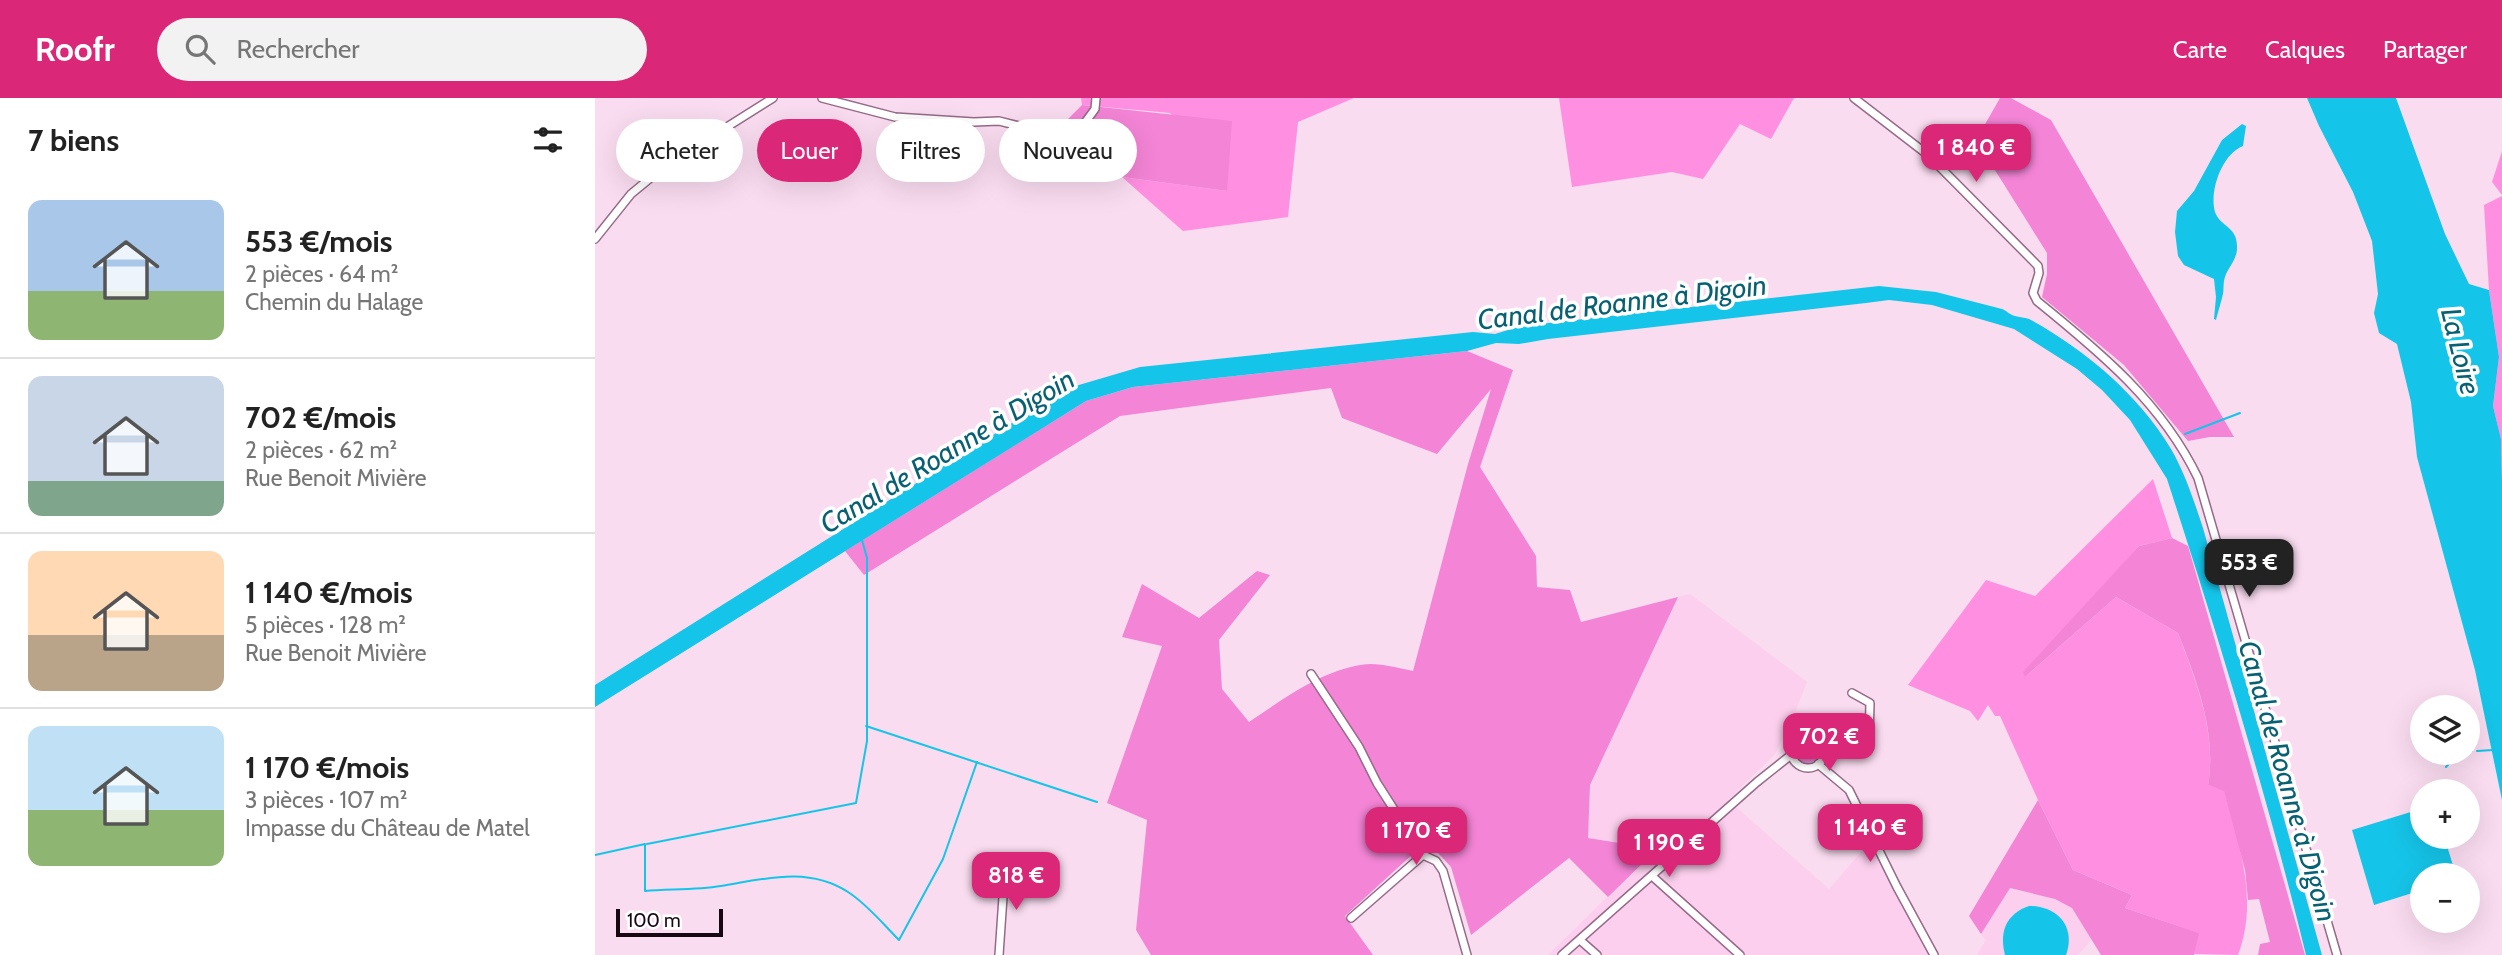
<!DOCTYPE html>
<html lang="fr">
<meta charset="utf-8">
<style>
body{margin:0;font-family:Cabin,sans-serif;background:#f2f2f2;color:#222;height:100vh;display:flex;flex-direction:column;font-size:26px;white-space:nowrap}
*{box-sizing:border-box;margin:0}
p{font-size:23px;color:#767676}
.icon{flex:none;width:38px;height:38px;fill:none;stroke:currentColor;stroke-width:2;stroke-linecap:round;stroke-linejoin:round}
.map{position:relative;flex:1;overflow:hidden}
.side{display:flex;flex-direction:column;background:#fff;width:595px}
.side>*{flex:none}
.banner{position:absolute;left:21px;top:21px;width:665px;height:63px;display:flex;gap:14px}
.buttons{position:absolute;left:1815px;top:597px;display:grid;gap:14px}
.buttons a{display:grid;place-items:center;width:70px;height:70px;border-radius:50%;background:#fff;box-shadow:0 7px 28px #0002;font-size:35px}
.scale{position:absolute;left:21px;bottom:18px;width:107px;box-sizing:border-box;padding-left:7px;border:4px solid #170713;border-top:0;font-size:19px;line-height:24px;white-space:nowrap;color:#170713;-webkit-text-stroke:5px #fff;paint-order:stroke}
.price{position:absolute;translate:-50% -60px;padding:0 16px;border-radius:14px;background:#db2777;color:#fff;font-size:23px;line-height:46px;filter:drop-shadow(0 2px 4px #0008)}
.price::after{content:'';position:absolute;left:50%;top:42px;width:21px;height:16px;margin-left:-10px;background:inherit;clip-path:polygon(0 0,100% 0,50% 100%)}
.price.on{background:#222;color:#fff}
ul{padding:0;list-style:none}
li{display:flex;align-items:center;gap:21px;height:175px;padding:0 28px}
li+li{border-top:2px solid #e0e0e0}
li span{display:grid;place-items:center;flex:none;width:196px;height:140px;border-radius:14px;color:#555}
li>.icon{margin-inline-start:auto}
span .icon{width:84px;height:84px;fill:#fffc;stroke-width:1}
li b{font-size:30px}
h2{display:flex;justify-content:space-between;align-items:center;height:84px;padding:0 28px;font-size:30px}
.pill{padding:0 24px;border-radius:32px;background:#fff;box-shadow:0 7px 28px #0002;font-size:24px;line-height:63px}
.pill.on{background:#db2777;color:#fff}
header{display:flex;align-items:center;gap:42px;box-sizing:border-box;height:98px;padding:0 35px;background:#db2777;color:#fff}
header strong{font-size:33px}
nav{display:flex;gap:38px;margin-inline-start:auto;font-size:24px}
.search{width:490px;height:63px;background:#f2f2f2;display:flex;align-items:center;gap:18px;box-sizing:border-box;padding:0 24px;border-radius:38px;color:#767676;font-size:26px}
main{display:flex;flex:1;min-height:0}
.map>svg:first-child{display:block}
.built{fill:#fbcfed}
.green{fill:#ff8fe1}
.forest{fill:#f484d6}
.water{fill:#15c5e9}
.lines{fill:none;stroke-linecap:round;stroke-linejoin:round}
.stream{stroke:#15c5e9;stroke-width:2}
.street-casing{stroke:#956a88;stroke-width:10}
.street{stroke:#fff;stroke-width:7}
.labels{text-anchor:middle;stroke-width:7;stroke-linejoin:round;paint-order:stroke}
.water-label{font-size:28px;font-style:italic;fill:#086073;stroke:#fff}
</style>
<header>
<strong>Roofr</strong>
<div class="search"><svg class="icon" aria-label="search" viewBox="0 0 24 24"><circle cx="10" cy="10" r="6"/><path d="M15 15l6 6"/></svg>Rechercher</div>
<nav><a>Carte</a><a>Calques</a><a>Partager</a></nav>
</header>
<main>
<section class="side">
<h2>7 biens<svg class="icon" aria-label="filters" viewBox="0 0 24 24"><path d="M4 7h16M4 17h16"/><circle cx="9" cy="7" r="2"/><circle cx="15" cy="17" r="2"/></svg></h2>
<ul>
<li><span style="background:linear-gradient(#a9c7e8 65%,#8fb573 0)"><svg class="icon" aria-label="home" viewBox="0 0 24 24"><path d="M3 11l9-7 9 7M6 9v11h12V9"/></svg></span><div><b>553 €/mois</b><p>2 pièces · 64 m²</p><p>Chemin du Halage</p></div></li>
<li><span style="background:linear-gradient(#c9d6e8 75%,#7fa58c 0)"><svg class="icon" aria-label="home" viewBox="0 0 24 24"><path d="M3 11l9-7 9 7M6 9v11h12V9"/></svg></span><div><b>702 €/mois</b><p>2 pièces · 62 m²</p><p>Rue Benoit Mivière</p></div></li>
<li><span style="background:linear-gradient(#ffd9b3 60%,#b9a48a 0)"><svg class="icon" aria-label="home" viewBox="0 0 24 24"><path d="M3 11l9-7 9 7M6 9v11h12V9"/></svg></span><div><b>1 140 €/mois</b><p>5 pièces · 128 m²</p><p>Rue Benoit Mivière</p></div></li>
<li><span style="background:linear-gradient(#bfe0f5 60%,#8fb573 0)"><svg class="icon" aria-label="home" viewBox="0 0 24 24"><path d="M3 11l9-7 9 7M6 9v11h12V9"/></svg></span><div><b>1 170 €/mois</b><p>3 pièces · 107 m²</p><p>Impasse du Château de Matel</p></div></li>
</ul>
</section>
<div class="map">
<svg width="1907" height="857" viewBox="0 0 1907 857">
<rect width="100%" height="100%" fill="#fadcf0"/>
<g class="built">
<polygon points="1095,496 1212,584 1197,622 1180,656 1133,702 1234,791 1281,737 1312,801 1345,857 953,857 1061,751 993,740 995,687 1083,499"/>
<polygon points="1414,790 1460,801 1477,810 1497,841 1483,857 1382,857 1391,842 1386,836"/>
</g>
<g class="green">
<polygon points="486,0 759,0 703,24 693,119 588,133 527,79 632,93 575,15 487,7"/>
<polygon points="964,0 1199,0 1176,41 1145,26 1108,81 1077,74 977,89"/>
<polygon points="1907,53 1907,97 1897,84"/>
<polygon points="1907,98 1907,383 1906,341 1898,308 1904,259 1894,192 1889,107"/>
<path d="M1558 381 1577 440 1544 448 1430 579 1521 499 1583 535C1601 583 1622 635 1613 687L1629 692C1644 747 1664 802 1643 857L1599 856 1603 835 1530 810 1537 797 1478 772 1443 702 1405 618H1400L1393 607 1383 623 1375 613 1313 587 1391 482 1440 498Z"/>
<circle cx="1212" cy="653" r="12"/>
</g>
<g class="forest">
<polygon points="1405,0 1416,0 1456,22 1639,339 1615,339 1593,343 1529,267 1447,199 1452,176 1452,155 1381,42"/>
<polygon points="487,7 637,23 632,93 527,79 493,49 449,45"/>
<path d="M872 253 918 272 885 369 941 458 942 489 975 492 986 524 1083 499 995 687 993 740 1062 751 1013 799 974 760 876 837 856 769 832 743 750 818 778 857H556L541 832 552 722 512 705 567 548 527 539 547 486 604 520 662 473 675 477 624 542 627 591 654 624C688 601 733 568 775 566 789 566 804 570 818 573L873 366 896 291 842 356 747 320 736 290 525 318 269 477 250 453 491 303 538 289Z"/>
<path d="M1577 440 1593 448 1710 857H1663L1665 846 1675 844 1664 801 1653 802 1650 772 1629 693 1613 687C1622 636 1602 583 1583 535L1521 499 1430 579 1428 574 1544 448Z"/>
<polygon points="1443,702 1478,772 1537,797 1530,810 1604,835 1599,857 1506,857 1477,810 1460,801 1415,790 1386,836 1374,818"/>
</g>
<g class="water">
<polygon points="1712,0 1801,0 1850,136 1874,186 1894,192 1904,259 1898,308 1906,341 1907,383 1907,702 1880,572 1822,359 1816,304 1802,246 1784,235 1779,215 1783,196 1777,143 1758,94 1724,28"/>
<path d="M1647 26 1651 28 1648 48C1627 56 1614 93 1620 114 1625 129 1643 128 1642 150 1642 162 1633 169 1630 179 1628 184 1629 191 1628 196 1626 205 1623 213 1621 222L1619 221 1621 199 1619 181 1589 167 1583 158 1580 134 1582 113 1599 93 1627 42Z"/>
<path d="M1284 188 1341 194 1407 211C1412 213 1415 217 1420 218 1426 220 1431 219 1436 222 1490 252 1544 297 1576 351 1590 375 1599 403 1608 430L1727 857H1711C1672 697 1623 538 1572 381L1535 322 1507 292 1482 271 1419 231 1337 207 1294 202 1271 205 953 241 924 246 901 245 872 253 538 289 491 303 0 609V587L433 315 477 289 545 269 878 234 900 236 926 228Z"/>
<polygon points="1827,707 1827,738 1852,740 1854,747 1852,748 1861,777 1827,777 1827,792 1779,807 1757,732 1819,713 1819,710"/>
<path d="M1434 808C1463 808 1481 829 1471 857H1410C1404 834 1411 816 1434 808Z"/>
</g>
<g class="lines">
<g class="stream">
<polyline points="1590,336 1645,315"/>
<polyline points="271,628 502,704"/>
<polyline points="1872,653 1877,653"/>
<polyline points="1882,653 1898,652"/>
<polyline points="1851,669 1861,657 1867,654"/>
<polyline points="52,746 261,705 272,643 272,460 267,442"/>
<path d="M0 757 50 746V793C75 791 101 792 126 788 169 781 213 768 253 794 272 806 288 826 304 842L348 761 382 664"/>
</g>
<defs>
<g id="street">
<polyline points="227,0 300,19 379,24 404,23 464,38 486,30 500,11 501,0"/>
<path d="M1259 0 1333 57 1443 168 1444 175 1438 195 1442 203C1505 254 1567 305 1603 380L1742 857"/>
<polyline points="0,141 36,96 70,68 178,0"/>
<polyline points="716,576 764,649 782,685 828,757 841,763 848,773 872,857"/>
<circle cx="1213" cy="653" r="17"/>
<polyline points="1229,649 1261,651 1274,643 1275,605 1257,595"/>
<polyline points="1223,666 1254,692 1302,789 1339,857"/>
<polyline points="1057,778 1145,857"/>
<polyline points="756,820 828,757"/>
<polyline points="985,842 1002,857"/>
<polyline points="404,857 410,770"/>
<polyline points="967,857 1162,684 1196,657"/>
</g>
</defs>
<use href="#street" class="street-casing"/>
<use href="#street" class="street"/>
</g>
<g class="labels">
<g class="water-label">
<text transform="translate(1027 204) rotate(-7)" y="10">Canal de Roanne à Digoin</text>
<text transform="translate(1866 253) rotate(76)" y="10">La Loire</text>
<text transform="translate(352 353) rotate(-31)" y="10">Canal de Roanne à Digoin</text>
<text transform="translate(1693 683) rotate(74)" y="10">Canal de Roanne à Digoin</text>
</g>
</g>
</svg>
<div class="buttons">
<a><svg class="icon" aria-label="layers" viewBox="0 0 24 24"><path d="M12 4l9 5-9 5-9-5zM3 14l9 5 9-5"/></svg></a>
<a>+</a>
<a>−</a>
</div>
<div class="scale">100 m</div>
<b class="price" style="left:1381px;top:86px">1 840 €</b>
<b class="price on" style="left:1654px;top:501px">553 €</b>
<b class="price" style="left:1234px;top:675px">702 €</b>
<b class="price" style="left:1275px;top:766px">1 140 €</b>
<b class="price" style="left:821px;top:769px">1 170 €</b>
<b class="price" style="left:1074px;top:781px">1 190 €</b>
<b class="price" style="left:421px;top:814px">818 €</b>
<div class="banner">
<a class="pill">Acheter</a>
<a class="pill on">Louer</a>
<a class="pill">Filtres</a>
<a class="pill">Nouveau</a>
</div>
</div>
</main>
